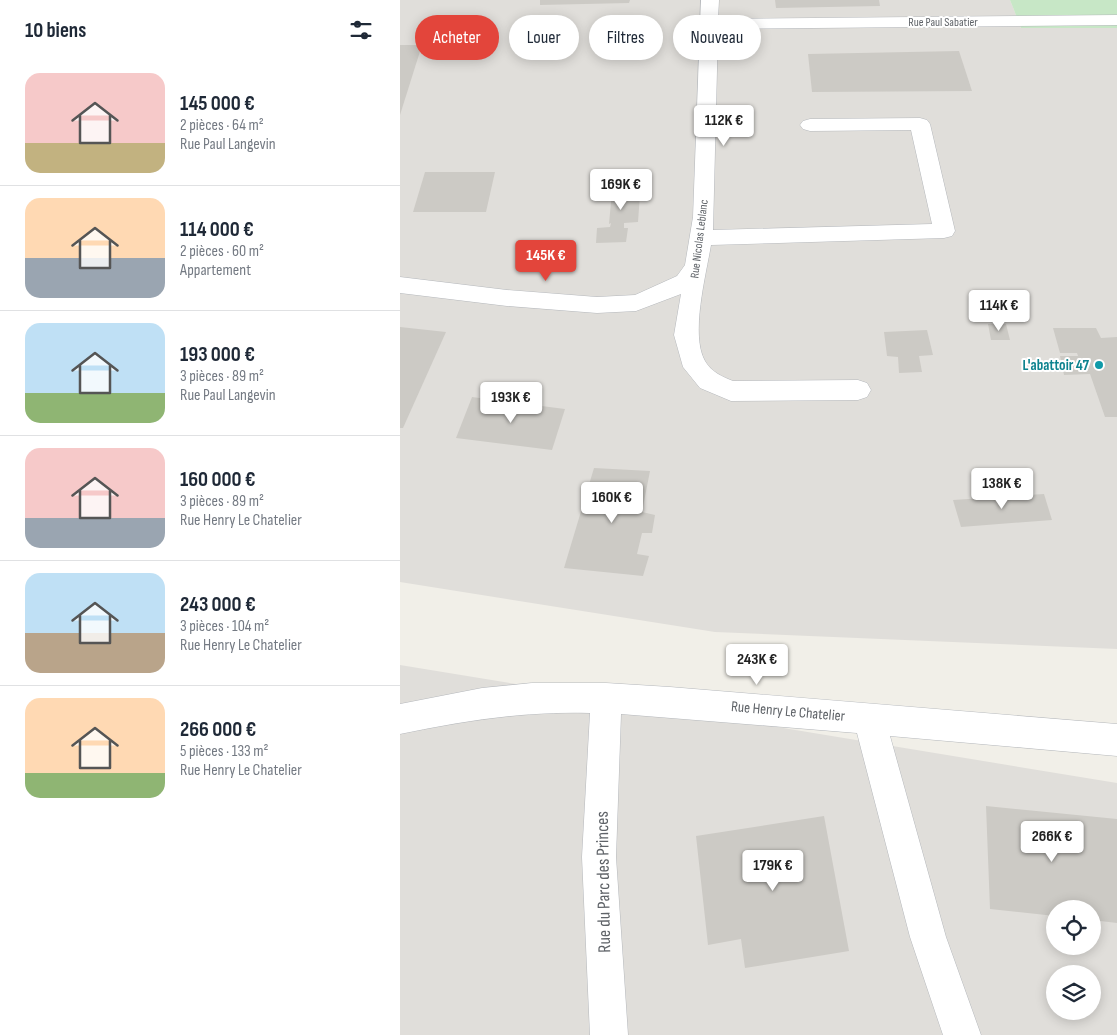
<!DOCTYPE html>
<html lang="fr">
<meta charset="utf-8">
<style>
body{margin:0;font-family:"Sofia Sans Condensed",sans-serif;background:#f6f6f7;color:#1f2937;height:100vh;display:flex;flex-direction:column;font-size:19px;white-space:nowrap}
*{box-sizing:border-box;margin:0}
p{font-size:16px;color:#747a83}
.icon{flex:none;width:28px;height:28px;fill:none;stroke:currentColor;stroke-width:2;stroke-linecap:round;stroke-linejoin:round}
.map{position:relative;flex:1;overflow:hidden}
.side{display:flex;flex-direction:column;background:#fff;width:400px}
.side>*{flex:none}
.top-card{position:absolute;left:15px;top:15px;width:475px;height:45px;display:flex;gap:10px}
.fabs{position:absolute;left:646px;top:900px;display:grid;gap:10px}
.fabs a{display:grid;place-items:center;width:55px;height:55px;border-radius:50%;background:#fff;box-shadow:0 2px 12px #0003;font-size:25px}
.price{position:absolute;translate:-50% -42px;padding:0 11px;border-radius:5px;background:#fff;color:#222;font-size:16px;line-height:32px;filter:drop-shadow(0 1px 2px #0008)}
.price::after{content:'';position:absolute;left:50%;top:30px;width:15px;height:11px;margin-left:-8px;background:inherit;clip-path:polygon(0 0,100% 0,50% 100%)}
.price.selected{background:#e3453b;color:#fff}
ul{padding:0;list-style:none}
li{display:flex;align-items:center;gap:15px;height:125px;padding:0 25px}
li+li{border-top:1px solid #e0e1e3}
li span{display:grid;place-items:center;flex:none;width:140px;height:100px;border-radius:15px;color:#555}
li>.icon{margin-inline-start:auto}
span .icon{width:60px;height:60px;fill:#fffc;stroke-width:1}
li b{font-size:21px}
h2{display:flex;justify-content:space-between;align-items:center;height:60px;padding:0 25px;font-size:21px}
.chip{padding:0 18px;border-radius:22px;background:#fff;box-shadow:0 2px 12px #0003;font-size:18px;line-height:45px}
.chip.selected{background:#e3453b;color:#fff}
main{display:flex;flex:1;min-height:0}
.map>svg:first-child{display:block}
.industrial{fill:#e0deda;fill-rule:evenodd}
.green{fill:#c7e7c6}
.building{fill:#cccac5}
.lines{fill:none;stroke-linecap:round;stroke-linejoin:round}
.minor-casing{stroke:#b5b8bc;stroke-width:1}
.minor{fill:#fff;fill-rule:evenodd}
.culture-dot{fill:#0f9aa8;stroke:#fff;stroke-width:2}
.labels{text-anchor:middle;stroke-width:4;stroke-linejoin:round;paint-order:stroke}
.far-street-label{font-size:12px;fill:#5f6368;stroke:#fff}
.culture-label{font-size:15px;font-weight:bold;fill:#0d838f;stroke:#fff;text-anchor:end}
.street-label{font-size:15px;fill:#5f6368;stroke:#fff}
.near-street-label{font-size:18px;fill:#5f6368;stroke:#fff}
</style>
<main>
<section class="side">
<h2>10 biens<svg class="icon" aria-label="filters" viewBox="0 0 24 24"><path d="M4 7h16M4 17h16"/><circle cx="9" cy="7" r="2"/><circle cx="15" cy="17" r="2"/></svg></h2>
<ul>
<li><span style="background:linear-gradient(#f6c9c9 70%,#c2b280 0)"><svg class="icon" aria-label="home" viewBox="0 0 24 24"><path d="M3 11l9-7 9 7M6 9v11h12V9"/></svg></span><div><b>145 000 €</b><p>2 pièces · 64 m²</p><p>Rue Paul Langevin</p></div></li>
<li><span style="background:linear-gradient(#ffd9b3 60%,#9aa5b1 0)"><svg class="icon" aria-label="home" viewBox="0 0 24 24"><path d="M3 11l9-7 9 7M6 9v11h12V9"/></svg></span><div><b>114 000 €</b><p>2 pièces · 60 m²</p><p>Appartement</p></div></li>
<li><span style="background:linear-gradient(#bfe0f5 70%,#8fb573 0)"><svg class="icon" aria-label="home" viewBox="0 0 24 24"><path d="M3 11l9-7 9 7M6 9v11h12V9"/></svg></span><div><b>193 000 €</b><p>3 pièces · 89 m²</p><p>Rue Paul Langevin</p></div></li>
<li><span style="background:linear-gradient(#f6c9c9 70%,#9aa5b1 0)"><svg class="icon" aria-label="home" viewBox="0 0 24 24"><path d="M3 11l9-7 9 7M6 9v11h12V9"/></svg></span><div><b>160 000 €</b><p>3 pièces · 89 m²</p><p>Rue Henry Le Chatelier</p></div></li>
<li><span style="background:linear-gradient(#bfe0f5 60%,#b9a48a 0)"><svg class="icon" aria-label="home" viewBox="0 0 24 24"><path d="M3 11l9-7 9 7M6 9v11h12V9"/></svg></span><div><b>243 000 €</b><p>3 pièces · 104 m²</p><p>Rue Henry Le Chatelier</p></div></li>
<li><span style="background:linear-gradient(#ffd9b3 75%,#8fb573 0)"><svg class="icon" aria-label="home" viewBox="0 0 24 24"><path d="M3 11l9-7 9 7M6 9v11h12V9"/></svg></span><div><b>266 000 €</b><p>5 pièces · 133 m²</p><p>Rue Henry Le Chatelier</p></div></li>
</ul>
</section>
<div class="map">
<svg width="717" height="1035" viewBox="0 0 717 1035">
<rect width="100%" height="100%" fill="#f1efe8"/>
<g class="industrial">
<polygon points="0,0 610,0 621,28 717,28 717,649 315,632 0,582"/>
<path d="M0 665 717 783V1035H0ZM655 909H692V946H655ZM655 974H692V1011H655Z"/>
</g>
<polygon class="green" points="610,0 717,0 717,28 621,28"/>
<g class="building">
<polygon points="140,0 230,0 229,3 140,5"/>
<polygon points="375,0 479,0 480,6 376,8"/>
<polygon points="0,45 22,45 0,115"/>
<polygon points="559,51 572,91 412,92 408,54"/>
<polygon points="25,172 95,172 86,212 13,212"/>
<polygon points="213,180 241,180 238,222 224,223 224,228 228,228 226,242 196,243 197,228 210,227 211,223 209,224"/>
<polygon points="588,324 606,324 610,340 591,340"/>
<polygon points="0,327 46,332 3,428 0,428"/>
<polygon points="653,328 696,328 701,338 717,337 717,417 705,417 690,374 664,375 660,356 678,356 677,353 660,353"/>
<polygon points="527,330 533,355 519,356 522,372 499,373 498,357 487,356 484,332"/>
<polygon points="72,397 165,409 152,450 56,438"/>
<polygon points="194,468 250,471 242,512 255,515 252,533 242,533 237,554 249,556 243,576 164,568"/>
<polygon points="644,494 652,520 561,527 553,500"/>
<polygon points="586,806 717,819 717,923 692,920 692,909 655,909 655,916 590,909"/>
<polygon points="424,816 449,951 345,968 341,939 308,945 296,836"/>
</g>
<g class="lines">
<defs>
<g id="minor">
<path d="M301 0H319L318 19 717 15V25L318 29 313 230 532 224 511 130 410 131 403 129 400 125 403 121 410 119 520 118 527 120 530 124 555 231 552 236 544 238 311 245C306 275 290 335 305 361 311 372 323 377 333 381L458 380 467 383 471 390 467 397 458 400 331 401 300 388 283 367 274 335 281 294 236 311 197 313 107 306 0 293V277L107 290 197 297 235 295 277 276 285 265 293 217Z"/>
<path d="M132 683H206L270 687 717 724V756L490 736 546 937 581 1035H543L510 937 457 733 221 714 216 857 228 1035H190L182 857 190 713C125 711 63 721 0 734V704L82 688Z"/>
</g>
</defs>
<use href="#minor" class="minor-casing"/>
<use href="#minor" class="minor"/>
</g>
<circle class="culture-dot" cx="699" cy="365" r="5"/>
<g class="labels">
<g class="far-street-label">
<text x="543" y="26">Rue Paul Sabatier</text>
<text transform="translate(299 239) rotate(-83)" y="4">Rue Nicolas Leblanc</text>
</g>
<g class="culture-label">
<text x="689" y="370">L'abattoir 47</text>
</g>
<g class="street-label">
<text transform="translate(388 711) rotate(5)" y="5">Rue Henry Le Chatelier</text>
</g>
<g class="near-street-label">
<text transform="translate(203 882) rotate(-91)" y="6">Rue du Parc des Princes</text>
</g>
</g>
</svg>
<div class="fabs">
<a><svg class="icon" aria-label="locate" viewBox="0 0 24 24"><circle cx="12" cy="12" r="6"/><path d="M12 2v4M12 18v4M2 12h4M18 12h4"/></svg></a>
<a><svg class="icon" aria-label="layers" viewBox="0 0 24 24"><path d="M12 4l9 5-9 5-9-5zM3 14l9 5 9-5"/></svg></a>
</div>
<b class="price" style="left:324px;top:147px">112K €</b>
<b class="price" style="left:221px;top:211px">169K €</b>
<b class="price selected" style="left:146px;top:282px">145K €</b>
<b class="price" style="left:599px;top:332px">114K €</b>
<b class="price" style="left:111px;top:424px">193K €</b>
<b class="price" style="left:602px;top:510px">138K €</b>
<b class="price" style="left:212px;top:524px">160K €</b>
<b class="price" style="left:357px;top:686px">243K €</b>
<b class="price" style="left:652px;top:863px">266K €</b>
<b class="price" style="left:373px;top:892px">179K €</b>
<div class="top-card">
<a class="chip selected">Acheter</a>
<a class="chip">Louer</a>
<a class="chip">Filtres</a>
<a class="chip">Nouveau</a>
</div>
</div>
</main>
